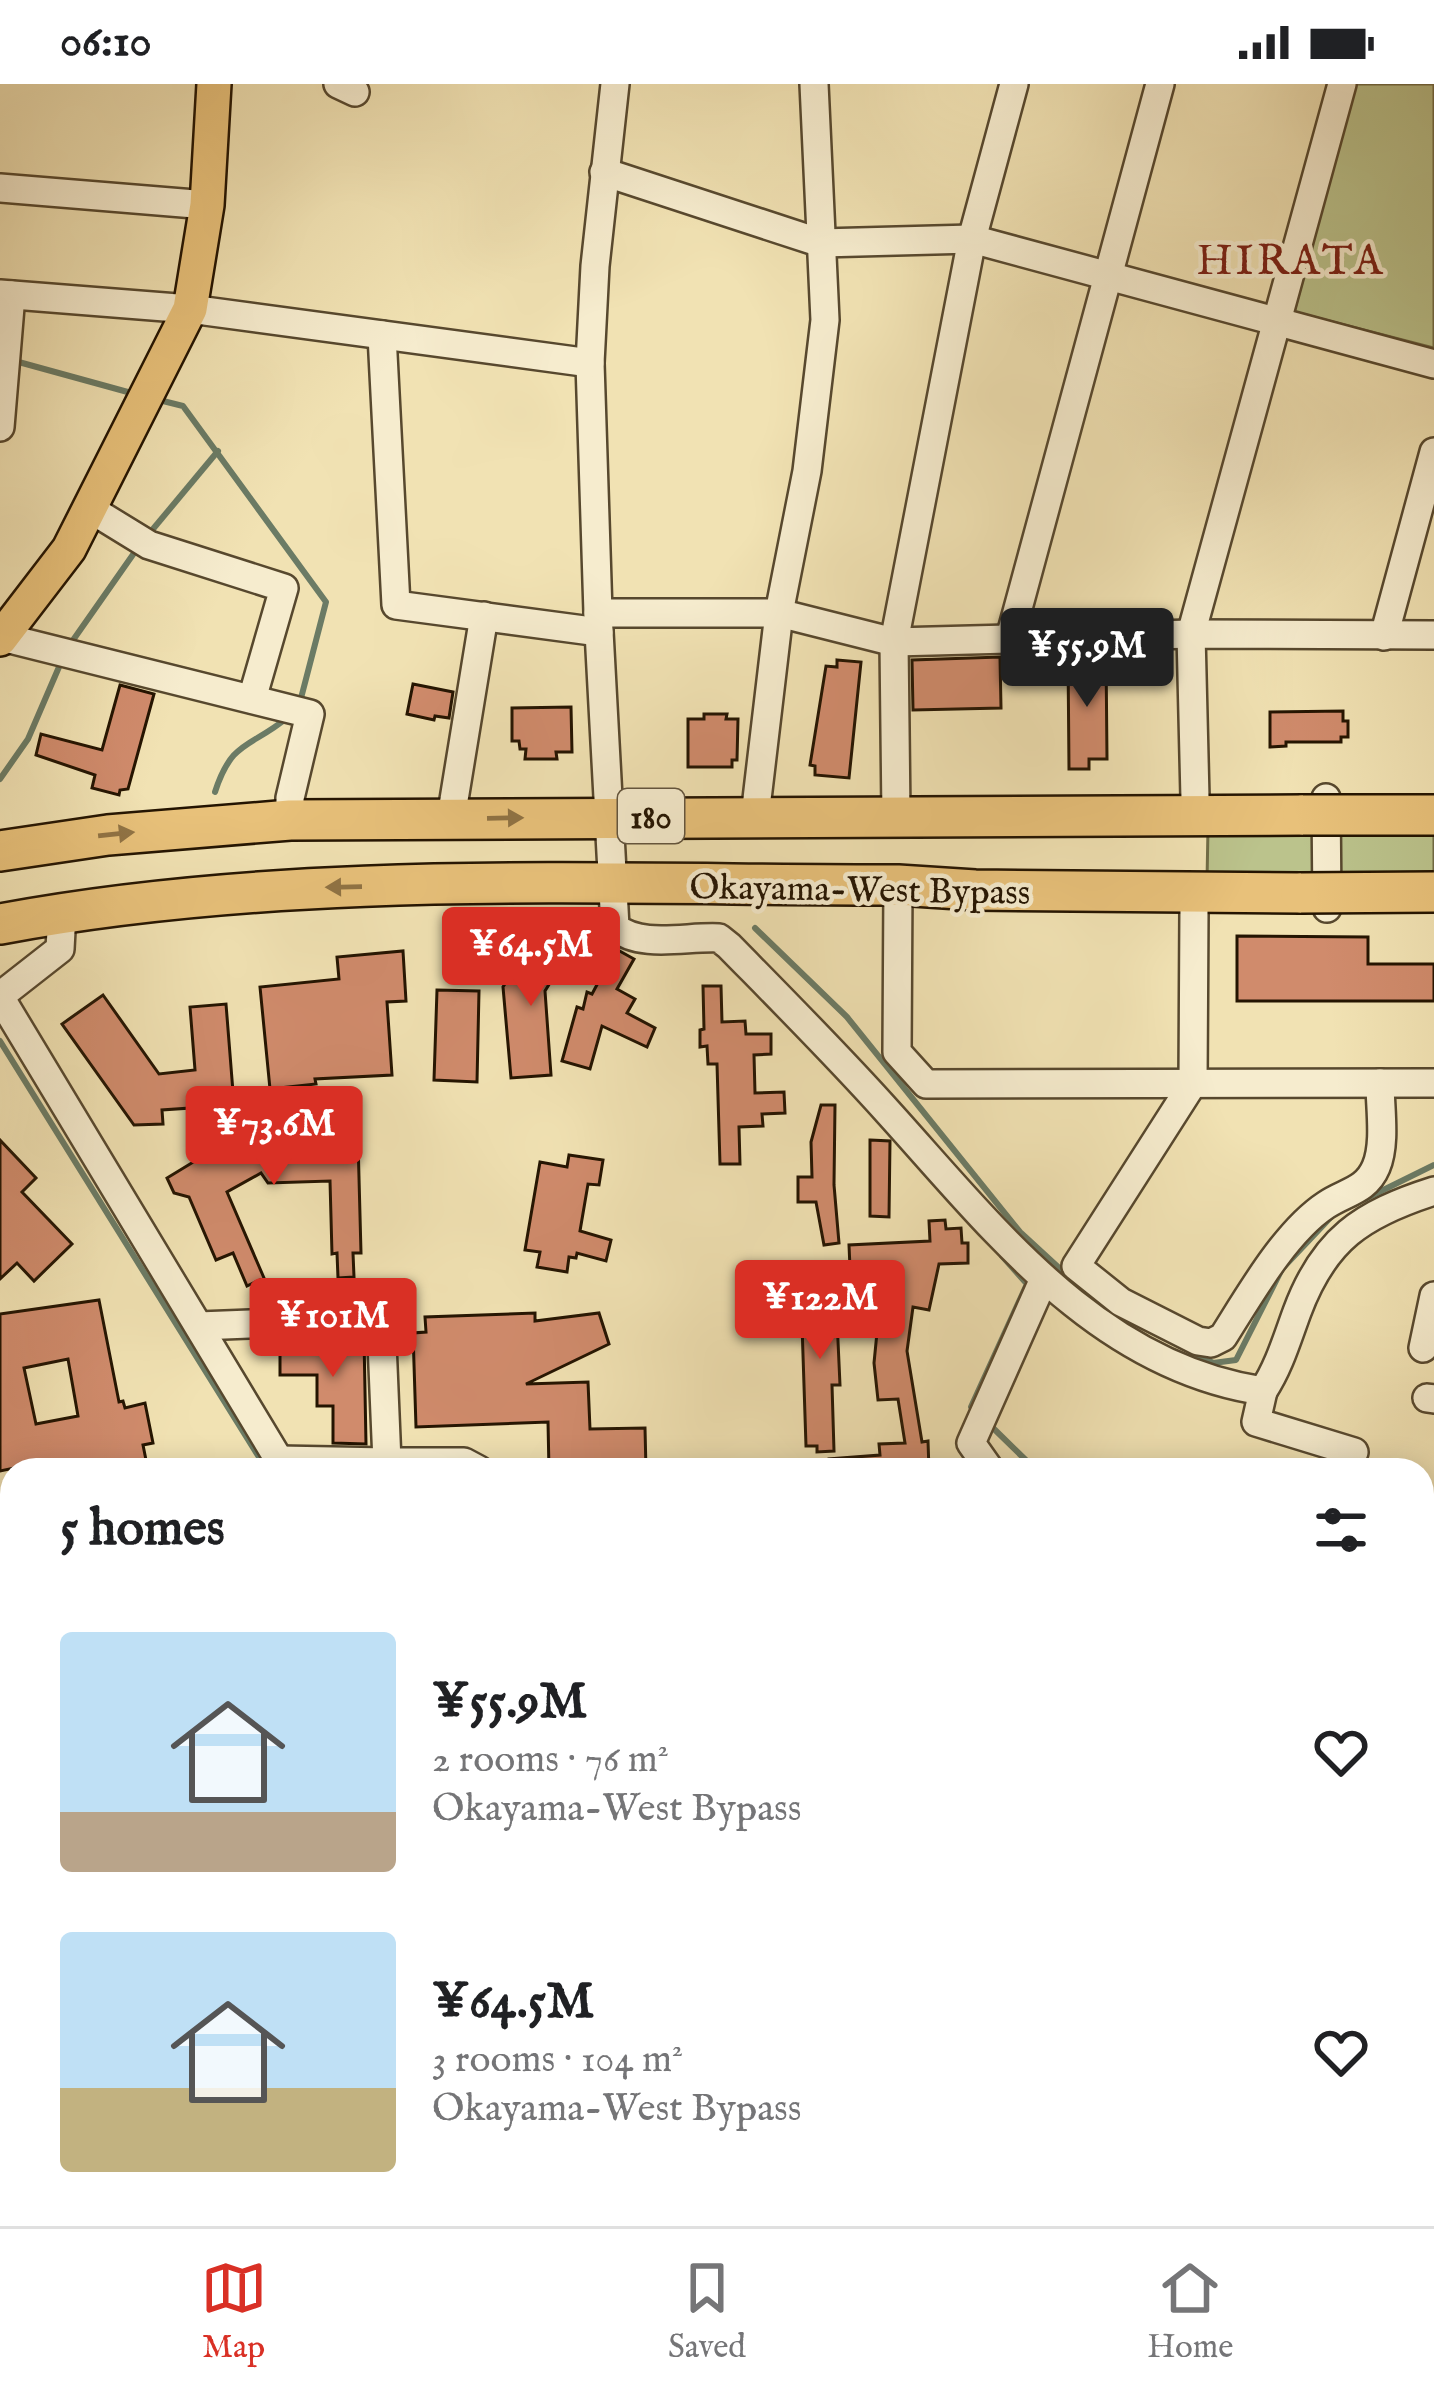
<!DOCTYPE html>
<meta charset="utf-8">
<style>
body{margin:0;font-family:"IM FELL English",serif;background:#f2f2f2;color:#202124;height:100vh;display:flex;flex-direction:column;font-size:45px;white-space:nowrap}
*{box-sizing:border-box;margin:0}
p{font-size:39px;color:#757577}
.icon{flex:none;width:66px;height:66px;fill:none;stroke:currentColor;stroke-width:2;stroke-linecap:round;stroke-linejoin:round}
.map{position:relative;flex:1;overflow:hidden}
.sheet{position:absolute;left:0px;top:1374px;width:1434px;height:768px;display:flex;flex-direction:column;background:#fff;border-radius:36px 36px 0 0;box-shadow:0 6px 30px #0003}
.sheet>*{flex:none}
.price{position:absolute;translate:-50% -102px;padding:0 27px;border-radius:12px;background:#d93025;color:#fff;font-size:39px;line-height:78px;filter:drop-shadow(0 3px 6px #0008)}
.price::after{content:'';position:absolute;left:50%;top:72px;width:36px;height:27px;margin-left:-18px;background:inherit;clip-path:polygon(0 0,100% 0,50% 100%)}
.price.selected{background:#222;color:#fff}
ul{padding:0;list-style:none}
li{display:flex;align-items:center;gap:36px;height:300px;padding:0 60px}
li span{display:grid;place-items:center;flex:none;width:336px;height:240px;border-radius:12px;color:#555}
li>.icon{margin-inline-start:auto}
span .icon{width:144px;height:144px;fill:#fffc;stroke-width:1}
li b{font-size:51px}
h2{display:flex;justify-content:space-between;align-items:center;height:144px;padding:0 60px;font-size:51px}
.status{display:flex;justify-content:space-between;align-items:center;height:84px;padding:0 60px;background:#fff;direction:ltr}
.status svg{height:33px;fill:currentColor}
.menu{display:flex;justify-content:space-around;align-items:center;height:168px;border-top:3px solid #e0e0e0;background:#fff;font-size:33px;color:#757577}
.menu a{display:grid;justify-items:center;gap:6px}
.menu .selected{color:#d93025}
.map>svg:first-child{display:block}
.green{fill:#bbc38c;stroke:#706c46;stroke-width:3}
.water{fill:#9bbfa8;stroke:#6b7b65;stroke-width:3}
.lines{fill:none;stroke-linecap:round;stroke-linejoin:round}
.stream{stroke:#6b7b65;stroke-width:6}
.building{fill:#d08b6c;stroke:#241401;stroke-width:3;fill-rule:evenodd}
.minor-casing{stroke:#57482e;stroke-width:32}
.major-casing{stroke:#241401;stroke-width:38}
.highway-casing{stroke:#241401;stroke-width:44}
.minor{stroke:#f6ecce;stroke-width:27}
.major{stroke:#e8c17a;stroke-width:33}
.highway{stroke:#e8c17a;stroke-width:39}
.highway-bridge-casing{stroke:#241401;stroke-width:44;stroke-linecap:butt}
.highway-bridge{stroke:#e8c17a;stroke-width:39}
.oneway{fill:#907344}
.labels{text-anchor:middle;stroke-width:9;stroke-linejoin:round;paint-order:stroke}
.shield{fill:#f6ecce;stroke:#63553e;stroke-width:3}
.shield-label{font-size:33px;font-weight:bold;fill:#241401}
.street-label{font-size:36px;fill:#241401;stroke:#f6ecce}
.quarter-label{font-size:42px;letter-spacing:3px;fill:#7a1f14;stroke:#f6ecce}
</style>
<div class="status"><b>06:10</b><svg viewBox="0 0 49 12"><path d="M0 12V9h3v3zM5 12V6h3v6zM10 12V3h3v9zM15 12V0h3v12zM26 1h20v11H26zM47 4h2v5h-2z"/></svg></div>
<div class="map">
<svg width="1434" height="2142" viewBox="0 0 1434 2142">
<rect width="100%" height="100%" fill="#f1e2b3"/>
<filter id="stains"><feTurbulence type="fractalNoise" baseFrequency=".00167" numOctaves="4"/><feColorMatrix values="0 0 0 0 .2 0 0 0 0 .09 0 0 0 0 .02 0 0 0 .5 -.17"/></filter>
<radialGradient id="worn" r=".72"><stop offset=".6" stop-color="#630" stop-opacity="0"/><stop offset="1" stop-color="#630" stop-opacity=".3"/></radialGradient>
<g class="green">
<polygon points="1355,0 1434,0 1434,264 1294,228"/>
<polygon points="1434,743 1434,795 1337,795 1336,744"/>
<polygon points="1208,744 1316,745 1316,795 1207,797"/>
</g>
<g class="water">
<polygon points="12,1680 12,1801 0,1804 0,1682"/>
<polygon points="1434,1773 1434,2006 1422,2012 1422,1776"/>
<polygon points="980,2130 1202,2130 1184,2142 972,2142"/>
</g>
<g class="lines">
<g class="stream">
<polyline points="15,277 135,310"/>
<polyline points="159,316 183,322 326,518 300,618"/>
<polyline points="148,451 218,367"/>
<polyline points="71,559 139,462"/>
<polyline points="0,695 28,655 62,576"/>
<path d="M215 708C232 655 251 664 288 633"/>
<polyline points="755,844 847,933 1020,1148 1069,1193"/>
<polyline points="0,957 267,1386"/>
<polyline points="1365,1115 1434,1081"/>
<polyline points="1193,1268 1213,1279 1236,1276 1282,1185 1332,1132"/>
<polyline points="976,1328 971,1323 1027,1200 1002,1172"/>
<polyline points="990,1341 1036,1386"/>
<polyline points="1422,1542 1434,1538"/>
</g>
</g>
<g class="building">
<polygon points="1106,570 1107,675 1089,675 1089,685 1069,685 1068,571"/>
<polygon points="1000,573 1001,624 913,626 912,576"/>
<polygon points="837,576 861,578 849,694 815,691 815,682 810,681 826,582 837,583"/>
<polygon points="413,600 453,608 449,634 435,632 434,636 407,630"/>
<polygon points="120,601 154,610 128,705 120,706 119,711 92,704 95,691 36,671 41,650 102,666"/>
<polygon points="571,623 572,668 556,668 557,675 525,675 526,665 520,665 519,657 512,657 512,624"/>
<polygon points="1343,627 1343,637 1348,637 1348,653 1341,653 1341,658 1286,658 1286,662 1270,663 1270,628"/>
<polygon points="704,630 727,630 726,635 738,635 737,676 732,676 732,683 688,683 688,635 704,635"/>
<polygon points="537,850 568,870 545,907 551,991 511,994 503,903"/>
<polygon points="1237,852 1368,853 1368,880 1434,880 1434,917 1237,917"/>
<polygon points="616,865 634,875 617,905 635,915 627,929 655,944 647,963 602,942 590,985 562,977 577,923 583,925 587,908 592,910"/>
<polygon points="403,867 406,917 387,918 392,991 315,995 316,1000 270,1005 260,903 339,895 337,873"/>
<polygon points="703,902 721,902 722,938 745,937 746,950 771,950 771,970 754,971 755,1009 784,1008 785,1029 762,1030 763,1042 739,1043 740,1080 720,1080 717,980 708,980 707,962 700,963 700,946 704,945"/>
<polygon points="437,906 479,907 477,998 434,996"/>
<polygon points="103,911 159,990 195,986 190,923 226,920 233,1008 189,1012 190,1024 162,1026 163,1040 134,1041 62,940"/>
<polygon points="821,1021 835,1021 834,1101 839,1159 824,1161 816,1118 798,1118 798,1093 812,1093 811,1058"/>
<polygon points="328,1043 328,1048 338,1048 338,1057 358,1056 361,1169 353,1169 354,1193 338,1194 337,1169 332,1170 330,1097 268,1099 261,1089 227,1108 264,1194 247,1202 233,1169 216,1176 189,1113 174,1109 167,1094 241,1049"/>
<polygon points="0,1056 36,1094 22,1108 72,1160 34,1197 17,1179 0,1195"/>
<polygon points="870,1056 890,1057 889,1133 870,1132"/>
<polygon points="569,1071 603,1076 599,1101 588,1100 580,1147 611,1156 606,1177 577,1169 576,1174 569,1173 567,1188 537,1183 540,1168 525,1166 540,1078 567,1083"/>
<polygon points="945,1136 946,1145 961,1144 962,1159 968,1159 968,1179 939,1180 929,1226 913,1223 907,1267 922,1358 928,1357 929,1386 829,1386 829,1375 880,1371 879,1360 905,1359 898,1315 878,1316 874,1279 879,1228 884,1229 892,1183 850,1184 849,1161 930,1157 929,1137"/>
<polygon points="818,1191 835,1191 840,1301 832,1301 834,1367 817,1368 817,1362 806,1362 801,1210 818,1209"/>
<path d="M99 1216 119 1318 123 1317 125 1324 145 1319 153 1359 143 1361 148 1386H53L52 1376 0 1387V1230ZM68 1275 78 1332 36 1340 24 1284Z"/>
<polygon points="535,1229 535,1237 599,1229 609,1260 526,1300 588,1298 590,1345 645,1344 646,1386 549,1386 548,1338 416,1343 413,1249 426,1248 425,1233"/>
<polygon points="364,1254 366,1360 333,1359 333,1322 317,1322 317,1291 280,1291 280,1257"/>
</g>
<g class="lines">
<defs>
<g id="minor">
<polyline points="338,0 355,8"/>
<path d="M615 0 595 182 590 279 598 529 615 843C641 865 687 852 719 854L729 862C783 917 837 971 888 1028 993 1144 1098 1283 1263 1307 1279 1283 1287 1255 1297 1228 1324 1155 1362 1130 1434 1107"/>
<polyline points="604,88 821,159 972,155 1434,280"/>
<polyline points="0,104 207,121"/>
<polyline points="0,210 190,225 590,279"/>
<polyline points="382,251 396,521 599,548"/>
<polyline points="0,343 11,211"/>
<polyline points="92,426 149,461 284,504 252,615"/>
<polyline points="598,529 779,529 894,558 1191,550 1434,551"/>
<polyline points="1384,552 1434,368"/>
<polyline points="2,553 310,630 290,714 290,736"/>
<polyline points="1010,554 1160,0"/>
<polyline points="1195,714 1191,550 1342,0"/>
<polyline points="1326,714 1327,824"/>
<polyline points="755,732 779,529 807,387 825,236 814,0"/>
<polyline points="896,732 894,558 972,155 1014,0"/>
<polyline points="451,734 484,532"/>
<polyline points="898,801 897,968 926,1000 1434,999"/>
<path d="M1194 825 1193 999 1076 1182 1121 1218 1198 1257 1211 1259 1223 1253C1249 1212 1285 1148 1326 1121 1345 1108 1366 1107 1376 1083 1386 1060 1380 1024 1380 999"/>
<polyline points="0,912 60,865 62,828"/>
<polyline points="0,913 285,1386"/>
<polyline points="199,1242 381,1235 387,1378 464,1378 479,1386"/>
<polyline points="1423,1264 1434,1212"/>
<polyline points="1263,1307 1256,1338 1354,1368"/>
<polyline points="1427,1314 1434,1315"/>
<polyline points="279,1376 387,1378 388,1386"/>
<polyline points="990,1386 971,1359 1043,1197"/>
<polyline points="1422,1574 1434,1570"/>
<polyline points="0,1581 12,1580"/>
<polyline points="0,1907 12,1906"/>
<polyline points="0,2028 12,2041"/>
<polyline points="110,2130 124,2142"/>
<polyline points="666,2130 667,2142"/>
<polyline points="802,2130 804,2142"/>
<polyline points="296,2142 311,2130"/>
<polyline points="446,2142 449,2130"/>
<polyline points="549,2142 550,2130"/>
</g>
<polyline id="major" points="0,555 69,465 190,225 207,121 214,0"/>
<g id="highway">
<polyline points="0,767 108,751 290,736 1303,731"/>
<path d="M0 840C295 785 599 801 898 801L975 806 1301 809"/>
</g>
</defs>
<use href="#minor" class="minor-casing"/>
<use href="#major" class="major-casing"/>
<use href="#highway" class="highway-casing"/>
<use href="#minor" class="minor"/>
<use href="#major" class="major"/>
<use href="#highway" class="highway"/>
<defs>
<g id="highway-bridge">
<polyline points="1303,731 1434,731"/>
<polyline points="1301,809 1434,808"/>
</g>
</defs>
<use href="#highway-bridge" class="highway-bridge-casing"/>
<use href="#highway-bridge" class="highway-bridge"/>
</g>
<defs><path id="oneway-solid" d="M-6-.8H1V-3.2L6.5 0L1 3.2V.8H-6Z" transform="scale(3)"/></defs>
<g class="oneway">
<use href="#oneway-solid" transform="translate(505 734) rotate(-1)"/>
<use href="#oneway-solid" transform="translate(116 750) rotate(-6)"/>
<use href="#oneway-solid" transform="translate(344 803) rotate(179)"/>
</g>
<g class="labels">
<rect class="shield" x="618" y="705" width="66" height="54" rx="9"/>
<g class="shield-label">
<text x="651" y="744">180</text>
</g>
<g class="street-label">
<text transform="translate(860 804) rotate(1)" y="13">Okayama-West Bypass</text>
</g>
<g class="quarter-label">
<text x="1291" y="190">HIRATA</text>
</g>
</g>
<rect width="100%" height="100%" filter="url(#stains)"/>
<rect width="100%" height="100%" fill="url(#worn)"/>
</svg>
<b class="price selected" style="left:1087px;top:626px">¥55.9M</b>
<b class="price" style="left:531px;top:925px">¥64.5M</b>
<b class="price" style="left:274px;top:1104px">¥73.6M</b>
<b class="price" style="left:820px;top:1278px">¥122M</b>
<b class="price" style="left:333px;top:1296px">¥101M</b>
<section class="sheet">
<h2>5 homes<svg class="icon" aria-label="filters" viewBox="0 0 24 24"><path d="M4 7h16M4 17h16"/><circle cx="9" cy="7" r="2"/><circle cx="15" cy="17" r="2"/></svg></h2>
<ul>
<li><span style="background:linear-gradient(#bfe0f5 75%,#b9a48a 0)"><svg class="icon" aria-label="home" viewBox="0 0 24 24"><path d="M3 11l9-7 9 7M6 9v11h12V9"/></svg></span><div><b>¥55.9M</b><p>2 rooms · 76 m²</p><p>Okayama-West Bypass</p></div><svg class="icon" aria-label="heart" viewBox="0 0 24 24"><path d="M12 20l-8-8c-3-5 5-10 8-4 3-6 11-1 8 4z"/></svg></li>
<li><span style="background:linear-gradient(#bfe0f5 65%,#c2b280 0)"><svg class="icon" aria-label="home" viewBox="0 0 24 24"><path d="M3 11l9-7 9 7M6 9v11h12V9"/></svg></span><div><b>¥64.5M</b><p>3 rooms · 104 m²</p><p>Okayama-West Bypass</p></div><svg class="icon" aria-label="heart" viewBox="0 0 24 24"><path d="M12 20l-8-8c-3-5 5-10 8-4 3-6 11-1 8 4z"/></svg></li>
</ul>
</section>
</div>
<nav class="menu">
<a class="selected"><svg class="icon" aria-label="map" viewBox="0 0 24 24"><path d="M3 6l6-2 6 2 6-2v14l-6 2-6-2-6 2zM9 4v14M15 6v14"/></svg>Map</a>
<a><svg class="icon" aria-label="saved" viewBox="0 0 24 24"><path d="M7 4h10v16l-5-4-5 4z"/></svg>Saved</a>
<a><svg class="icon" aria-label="home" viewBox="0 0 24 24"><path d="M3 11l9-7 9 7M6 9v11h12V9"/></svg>Home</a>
</nav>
